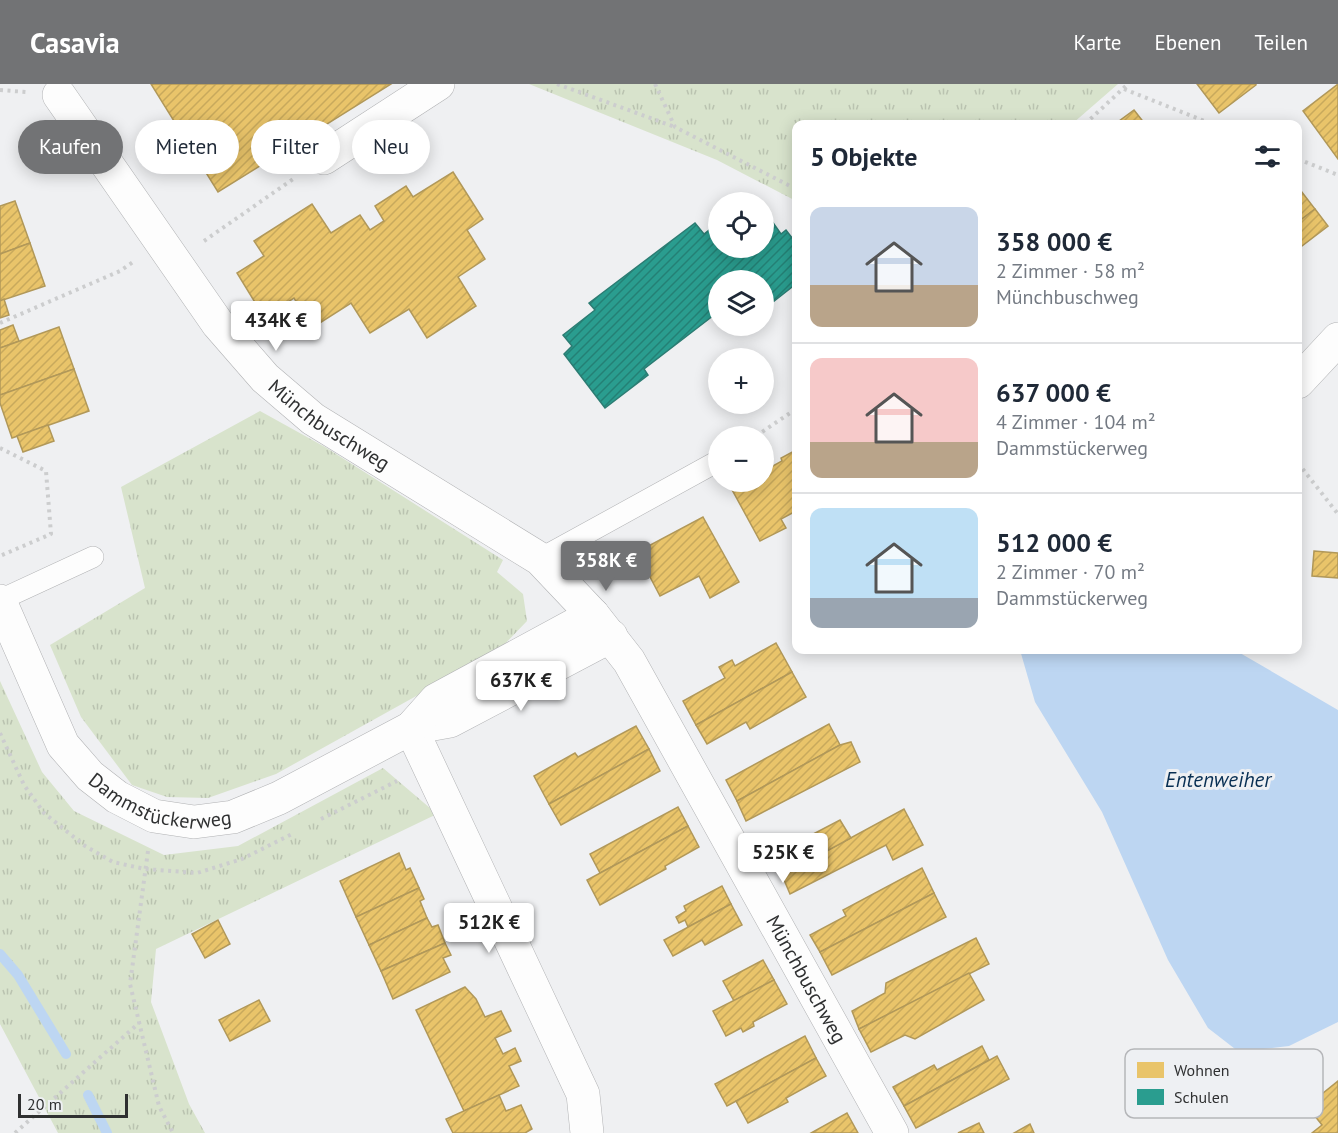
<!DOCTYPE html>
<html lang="de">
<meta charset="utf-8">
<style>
body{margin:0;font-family:"PT Sans",sans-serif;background:#f6f6f7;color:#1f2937;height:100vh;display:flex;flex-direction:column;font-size:22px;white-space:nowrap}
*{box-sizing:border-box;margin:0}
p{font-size:20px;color:#747a83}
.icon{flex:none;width:33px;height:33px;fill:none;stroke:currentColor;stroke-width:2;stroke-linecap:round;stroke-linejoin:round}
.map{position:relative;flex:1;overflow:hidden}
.sheet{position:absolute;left:792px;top:36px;width:510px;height:534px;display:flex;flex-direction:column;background:#fff;border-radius:12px;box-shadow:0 3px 15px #0003}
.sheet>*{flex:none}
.banner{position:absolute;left:18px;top:36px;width:570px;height:54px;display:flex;gap:12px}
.controls{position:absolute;left:708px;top:108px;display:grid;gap:12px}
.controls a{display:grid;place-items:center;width:66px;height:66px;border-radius:50%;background:#fff;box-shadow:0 3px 15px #0003;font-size:30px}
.scale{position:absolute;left:18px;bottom:15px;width:110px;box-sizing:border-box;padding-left:6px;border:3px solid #2f3031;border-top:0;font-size:16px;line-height:21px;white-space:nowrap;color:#2f3031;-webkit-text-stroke:4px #eef0f3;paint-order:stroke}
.price{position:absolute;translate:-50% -51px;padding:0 14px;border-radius:6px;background:#fff;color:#222;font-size:20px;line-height:39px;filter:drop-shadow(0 2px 3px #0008)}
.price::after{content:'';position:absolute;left:50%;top:36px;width:18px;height:14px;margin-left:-9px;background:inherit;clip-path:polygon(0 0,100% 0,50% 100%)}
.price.on{background:#727375;color:#fff}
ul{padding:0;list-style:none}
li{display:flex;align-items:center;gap:18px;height:150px;padding:0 18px}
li+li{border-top:2px solid #e0e1e3}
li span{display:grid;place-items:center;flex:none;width:168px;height:120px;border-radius:12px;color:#555}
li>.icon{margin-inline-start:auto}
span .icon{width:72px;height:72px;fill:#fffc;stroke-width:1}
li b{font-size:26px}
h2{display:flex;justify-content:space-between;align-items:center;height:72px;padding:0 18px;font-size:26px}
.tag{padding:0 21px;border-radius:27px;background:#fff;box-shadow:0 3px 15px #0003;font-size:21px;line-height:54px}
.tag.on{background:#727375;color:#fff}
header{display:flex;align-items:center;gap:36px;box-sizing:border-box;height:84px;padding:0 30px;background:#727375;color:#fff}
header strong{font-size:28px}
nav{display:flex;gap:33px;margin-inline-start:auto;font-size:21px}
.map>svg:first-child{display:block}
.grass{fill:url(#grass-tufts)}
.water{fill:#bdd6f2}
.homes{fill:url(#homes-hatch);stroke:#b19859;stroke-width:1.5}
.schools{fill:url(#schools-hatch);stroke:#2c7c73;stroke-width:1.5}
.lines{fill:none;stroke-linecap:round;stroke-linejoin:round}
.stream{stroke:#bdd6f2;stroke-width:10}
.service-casing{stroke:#b1b2b4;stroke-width:22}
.minor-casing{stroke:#b1b2b4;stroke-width:34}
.path{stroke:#cccdce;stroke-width:4;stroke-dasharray:3 4.5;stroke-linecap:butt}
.service{stroke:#fdfdfd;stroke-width:21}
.minor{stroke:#fdfdfd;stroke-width:33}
.labels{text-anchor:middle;stroke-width:6;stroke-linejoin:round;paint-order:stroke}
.street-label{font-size:20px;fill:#2f3031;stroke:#eef0f3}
.water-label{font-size:21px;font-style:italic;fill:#082f53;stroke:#eef0f3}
.key{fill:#eef0f3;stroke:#b5b6b9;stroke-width:1.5}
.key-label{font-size:16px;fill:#2f3031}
</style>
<header>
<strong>Casavia</strong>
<nav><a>Karte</a><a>Ebenen</a><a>Teilen</a></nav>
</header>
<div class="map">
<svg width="1338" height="1049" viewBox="0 0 1338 1049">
<defs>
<pattern id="grass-tufts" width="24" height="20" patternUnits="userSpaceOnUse" patternTransform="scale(1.5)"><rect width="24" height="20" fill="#d8e3cc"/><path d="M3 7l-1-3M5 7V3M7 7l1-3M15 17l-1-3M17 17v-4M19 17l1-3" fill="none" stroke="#bac3b0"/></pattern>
<pattern id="homes-hatch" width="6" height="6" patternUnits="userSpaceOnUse" patternTransform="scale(1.5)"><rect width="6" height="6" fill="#e9c46a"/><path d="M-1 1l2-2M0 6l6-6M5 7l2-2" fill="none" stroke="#c8a95c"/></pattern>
<pattern id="schools-hatch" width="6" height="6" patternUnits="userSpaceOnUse" patternTransform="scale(1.5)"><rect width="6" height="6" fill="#2a9d8f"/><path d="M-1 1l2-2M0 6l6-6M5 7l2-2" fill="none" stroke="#248075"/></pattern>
</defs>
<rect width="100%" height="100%" fill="#eff0f2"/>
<g class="grass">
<polygon points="529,0 1118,0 1072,40 796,40 796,117 717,76"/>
<polygon points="260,327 325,363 503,476 497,488 523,510 527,537 499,566 276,690 208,714 167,713 132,701 81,633 50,561 145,504 121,403"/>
<polygon points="0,597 42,688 74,727 164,771 238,762 383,684 437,730 156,865 151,918 189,1020 205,1049 58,1049 0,940"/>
</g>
<polygon class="water" points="1020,566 1237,566 1240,569 1338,626 1338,938 1289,962 1239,968 1208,944 1168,876 1102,728 1035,618"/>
<g class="homes">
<polygon points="151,0 391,0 218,108"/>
<polygon points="1197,0 1256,0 1256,1 1219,29"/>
<polygon points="1338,0 1338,75 1303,27"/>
<polygon points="1134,26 1145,40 1115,40"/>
<polygon points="453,88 483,135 467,146 485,175 458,193 476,222 427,254 409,225 370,249 351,219 312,244 294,214 264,233 237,189 264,172 254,157 312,120 331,149 360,131 370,146 384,137 375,122 406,102 413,113"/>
<polygon points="1298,103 1315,125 1298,138"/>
<polygon points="15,117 30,159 0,170 0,122"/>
<polygon points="1315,125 1328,142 1298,165 1298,138"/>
<polygon points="30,159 45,202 0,217 0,170"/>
<polygon points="4,215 9,231 0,234 0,217"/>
<polygon points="13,241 19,257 0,264 0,246"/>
<polygon points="59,243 74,285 0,311 0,264"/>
<polygon points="74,285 89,327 12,354 0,319 0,311"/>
<polygon points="48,341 54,357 23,368 17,352"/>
<polygon points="796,366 796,427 781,435 786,444 760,457 730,402 739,398 764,398 764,387 782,377 781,374"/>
<polygon points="703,433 739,498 710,514 699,492 660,512 637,468"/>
<polygon points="1314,467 1338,469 1338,494 1312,492"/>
<polygon points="776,559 792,588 696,641 683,617 725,594 719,583 732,576 735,582"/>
<polygon points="792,588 806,613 750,645 746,638 707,660 696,641"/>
<polygon points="829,640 840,661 737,717 726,696"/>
<polygon points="636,642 649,665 549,720 534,692 575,669 578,673"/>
<polygon points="851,658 860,678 746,737 737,717 840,661"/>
<polygon points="649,665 660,687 561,741 549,720"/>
<polygon points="678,723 688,742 600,789 590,770"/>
<polygon points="904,725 923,761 893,776 886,761 790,810 782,791"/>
<polygon points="840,736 851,754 782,791 771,772"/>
<polygon points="688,742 699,763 665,782 666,785 600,821 587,796"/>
<polygon points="399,769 406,786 410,784 419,804 356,833 340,797"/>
<polygon points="922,784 934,809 820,868 810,851 846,832 843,826"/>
<polygon points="722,802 731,820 688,843 685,836 679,839 676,833 686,827 684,822"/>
<polygon points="419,804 424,815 420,817 427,834 369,861 356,833"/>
<polygon points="934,809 946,833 832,891 820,868"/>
<polygon points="731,820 742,841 705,861 702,856 673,872 664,856"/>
<polygon points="427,834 432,843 438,841 445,859 381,887 369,861"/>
<polygon points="218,836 230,860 205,874 192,850"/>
<polygon points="976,854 989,880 859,945 852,927 885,909 886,899"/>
<polygon points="445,859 451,871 443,874 450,888 393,915 381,887"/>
<polygon points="763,876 774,896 734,917 723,897"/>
<polygon points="969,889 984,916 915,955 905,951 871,968 859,945"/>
<polygon points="774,896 787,920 753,938 754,942 743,948 741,944 726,952 713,927"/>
<polygon points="465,903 476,915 485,933 501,927 511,947 495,954 503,970 515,964 521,977 509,982 519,1002 464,1027 416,926"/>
<polygon points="259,916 270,937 230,957 219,936"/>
<polygon points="805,952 816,974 727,1022 715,1000"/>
<polygon points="982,962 989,976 904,1022 893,1003 934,981 937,986"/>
<polygon points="997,972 1009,995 916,1044 904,1022"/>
<polygon points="816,974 826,992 786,1014 788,1018 748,1039 736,1017"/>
<polygon points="1338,997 1338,1049 1312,1049 1322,1041 1307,1022"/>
<polygon points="499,1011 506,1027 521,1021 532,1045 525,1049 453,1049 446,1035"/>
<polygon points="847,1029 858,1049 811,1049"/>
<polygon points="979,1039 984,1049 958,1049"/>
<polygon points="1030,1040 1034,1049 1014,1049"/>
</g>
<polygon class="schools" points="764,126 781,150 786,146 796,159 796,200 764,225 764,196 718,196 718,228 644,285 648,291 605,324 564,270 572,262 563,251 595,226 589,219 695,139 704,150 718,139 718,164 764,164"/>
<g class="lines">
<g class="stream">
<polyline points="0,870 18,891 66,970"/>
<polyline points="88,1011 107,1049"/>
</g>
<defs>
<g id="service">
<polyline points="540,475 718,377"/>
<polyline points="0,516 93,473"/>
</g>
<g id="minor">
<path id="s1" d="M59 11 218 240 265 294 313 335 540 475 593 531 629 577 892 1049"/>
<polyline points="324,74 438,0"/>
<polyline points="1298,298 1338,255"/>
<path id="s2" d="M0 517 63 661 90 692 117 713 154 732 194 738 233 733 279 714 411 644 450 637 611 552"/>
<polyline points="411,644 583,1010 587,1049"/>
<polyline points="411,644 436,616 593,531"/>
</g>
</defs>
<use href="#service" class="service-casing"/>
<use href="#minor" class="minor-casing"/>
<g class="path">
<polyline points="557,0 675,43"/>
<polyline points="655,0 675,43 796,105"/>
<polyline points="1124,5 1212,40"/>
<polyline points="0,6 26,8"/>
<polyline points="1085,40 1128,0"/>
<polyline points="1298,75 1338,91"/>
<polyline points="204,157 296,93"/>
<polyline points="0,239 120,187 133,178"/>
<polyline points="756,352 796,325"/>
<polyline points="0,364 46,387 51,450 0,472"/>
<polyline points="1298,379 1338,430"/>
<polyline points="0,649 24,701 44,729 85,762 113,778 145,785 197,789 242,775 292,750"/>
<polyline points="321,735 397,697"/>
<polyline points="148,767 130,900 159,1022 173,1049"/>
<polyline points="15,1049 139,939"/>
</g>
<use href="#service" class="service"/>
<use href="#minor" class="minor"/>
</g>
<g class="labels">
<g class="street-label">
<text dy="7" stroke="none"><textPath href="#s1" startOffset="430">Münchbuschweg</textPath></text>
<text dy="7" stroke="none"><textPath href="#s2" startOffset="276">Dammstückerweg</textPath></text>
<text dy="7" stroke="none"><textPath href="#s1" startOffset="1180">Münchbuschweg</textPath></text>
</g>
<g class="water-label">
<text x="1218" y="703">Entenweiher</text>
</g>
</g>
<rect x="1125" y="965" width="198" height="69" rx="9" class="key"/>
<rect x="1137" y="978" width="27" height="16" fill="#e9c46a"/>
<rect x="1137" y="1005" width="27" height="16" fill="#2a9d8f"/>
<g class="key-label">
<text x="1174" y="992">Wohnen</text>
<text x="1174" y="1019">Schulen</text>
</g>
</svg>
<div class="controls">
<a><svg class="icon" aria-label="locate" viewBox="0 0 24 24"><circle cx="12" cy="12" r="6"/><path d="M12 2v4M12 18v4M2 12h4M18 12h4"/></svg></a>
<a><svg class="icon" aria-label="layers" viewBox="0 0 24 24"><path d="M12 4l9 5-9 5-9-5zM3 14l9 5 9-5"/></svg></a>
<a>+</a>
<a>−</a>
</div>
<div class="scale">20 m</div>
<b class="price" style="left:276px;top:268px">434K €</b>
<b class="price on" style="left:606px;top:508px">358K €</b>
<b class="price" style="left:521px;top:628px">637K €</b>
<b class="price" style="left:783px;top:800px">525K €</b>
<b class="price" style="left:489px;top:870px">512K €</b>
<div class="banner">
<a class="tag on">Kaufen</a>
<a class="tag">Mieten</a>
<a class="tag">Filter</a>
<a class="tag">Neu</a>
</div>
<section class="sheet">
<h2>5 Objekte<svg class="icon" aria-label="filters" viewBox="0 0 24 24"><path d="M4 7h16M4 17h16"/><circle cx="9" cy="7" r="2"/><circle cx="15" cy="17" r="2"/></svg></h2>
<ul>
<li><span style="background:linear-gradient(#c9d6e8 65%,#b9a48a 0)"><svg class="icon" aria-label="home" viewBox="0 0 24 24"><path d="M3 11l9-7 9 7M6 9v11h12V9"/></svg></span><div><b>358 000 €</b><p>2 Zimmer · 58 m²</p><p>Münchbuschweg</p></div></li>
<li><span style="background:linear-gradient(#f6c9c9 70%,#b9a48a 0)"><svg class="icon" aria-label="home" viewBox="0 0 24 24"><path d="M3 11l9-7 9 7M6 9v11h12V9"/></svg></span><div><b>637 000 €</b><p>4 Zimmer · 104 m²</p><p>Dammstückerweg</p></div></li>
<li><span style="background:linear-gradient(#bfe0f5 75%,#9aa5b1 0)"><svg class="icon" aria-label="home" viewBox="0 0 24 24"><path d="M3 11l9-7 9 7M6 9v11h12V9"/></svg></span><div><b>512 000 €</b><p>2 Zimmer · 70 m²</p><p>Dammstückerweg</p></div></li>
</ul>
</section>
</div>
